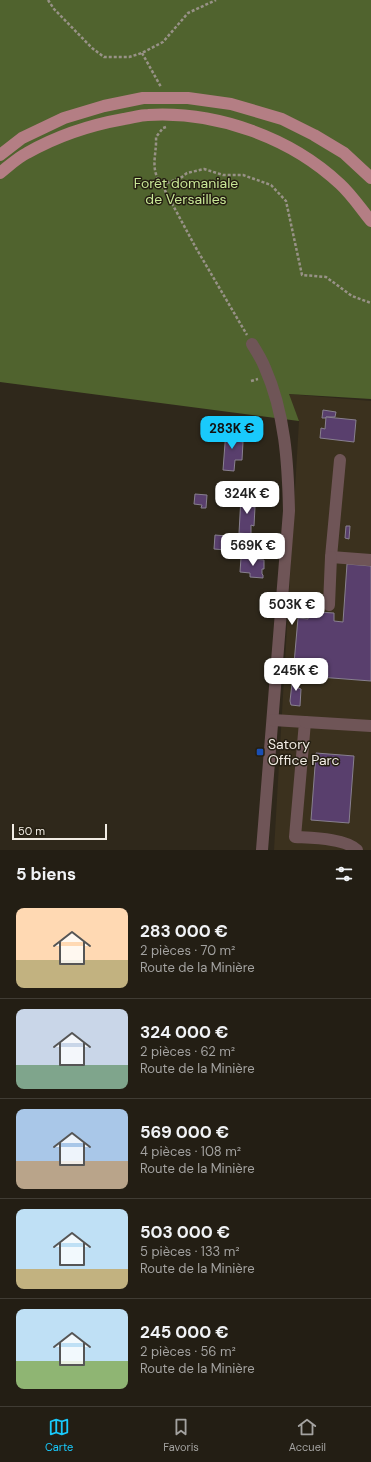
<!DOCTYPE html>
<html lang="fr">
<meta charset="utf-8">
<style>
body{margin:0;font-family:"DM Sans",sans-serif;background:#2b271d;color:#f1f3f6;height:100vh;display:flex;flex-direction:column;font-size:15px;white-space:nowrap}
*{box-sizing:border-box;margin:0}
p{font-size:13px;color:#a3a2a0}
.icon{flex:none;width:22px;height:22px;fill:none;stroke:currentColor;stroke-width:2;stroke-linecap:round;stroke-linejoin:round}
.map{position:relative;height:850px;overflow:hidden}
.details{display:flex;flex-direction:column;background:#231e14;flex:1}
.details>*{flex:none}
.scale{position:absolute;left:12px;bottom:10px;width:95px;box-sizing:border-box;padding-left:4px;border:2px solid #f1ece4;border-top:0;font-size:11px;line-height:14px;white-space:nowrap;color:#f1ece4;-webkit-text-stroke:3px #251f12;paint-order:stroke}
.price{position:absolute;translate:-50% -34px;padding:0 9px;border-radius:8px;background:#fff;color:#222;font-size:13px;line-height:26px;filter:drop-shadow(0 1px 2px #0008)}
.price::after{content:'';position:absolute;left:50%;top:24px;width:12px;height:9px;margin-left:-6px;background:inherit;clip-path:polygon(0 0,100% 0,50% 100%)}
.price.current{background:#19cafc;color:#111}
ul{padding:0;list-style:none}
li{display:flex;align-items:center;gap:12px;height:100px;padding:0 16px}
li+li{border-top:1px solid #403c34}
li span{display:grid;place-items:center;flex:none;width:112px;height:80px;border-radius:8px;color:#555}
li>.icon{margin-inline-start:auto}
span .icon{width:48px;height:48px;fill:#fffc;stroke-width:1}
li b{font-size:17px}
h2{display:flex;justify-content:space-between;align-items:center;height:48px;padding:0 16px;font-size:17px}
.dock{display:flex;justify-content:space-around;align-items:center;height:56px;border-top:1px solid #403c34;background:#231e14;font-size:11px;color:#a3a2a0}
.dock a{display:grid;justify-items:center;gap:2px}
.dock .current{color:#19cafc}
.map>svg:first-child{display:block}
.built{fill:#3b311e}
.forest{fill:#50632e}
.building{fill:#593f6d;stroke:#88808f}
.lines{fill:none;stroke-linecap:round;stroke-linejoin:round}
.path{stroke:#989287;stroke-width:2.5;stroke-dasharray:3 2;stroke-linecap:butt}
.minor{stroke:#6f5557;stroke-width:12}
.major{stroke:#b47e84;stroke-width:12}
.transit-dot{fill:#1a4fb4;stroke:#251f12;stroke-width:1.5}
.labels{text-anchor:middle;stroke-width:3;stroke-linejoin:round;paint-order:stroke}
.park-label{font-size:14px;fill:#c8e796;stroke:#251f12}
.poi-label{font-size:14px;fill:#f1ece4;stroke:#251f12;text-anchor:start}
</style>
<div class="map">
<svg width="371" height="850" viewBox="0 0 371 850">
<rect width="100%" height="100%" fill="#2f281b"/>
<polygon class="built" points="288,394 371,401 371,850 274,850 299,421"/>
<polygon class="forest" points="0,0 371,0 371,399 289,394 299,421 0,382"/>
<g class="building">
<polygon points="323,410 336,412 335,417 326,417 326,418 322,418"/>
<polygon points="326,417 356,420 354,442 320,438 321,428 325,429"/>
<polygon points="226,430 237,430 236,441 243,442 242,460 235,460 234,471 223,470"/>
<polygon points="219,485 231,486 230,493 218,493"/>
<polygon points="195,494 207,495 206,508 201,508 202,505 194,504"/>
<polygon points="241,497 253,498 253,507 255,507 254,526 251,525 251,534 239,533"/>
<polygon points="346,526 350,526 349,539 345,538"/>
<polygon points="215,535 227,536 226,550 214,549"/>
<polygon points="241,558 264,560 264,569 262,569 262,574 263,575 263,578 250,577 250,573 240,572"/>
<polygon points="347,564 371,566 371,681 293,675 298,618 308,619 309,613 318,614 318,612 334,613 334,621 343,622"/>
<polygon points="293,675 299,676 298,688 301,689 300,706 291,705 290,701"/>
<polygon points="316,753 354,756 349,823 311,820"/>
</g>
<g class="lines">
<g class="path">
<polyline points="48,0 54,9 92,48 104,57 129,57 142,53 163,42 188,13 216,0"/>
<polyline points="142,53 161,87"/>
<path d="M166 127 163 128 156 137C157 155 149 169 162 185L196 248 247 335"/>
<polyline points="162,185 182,177 187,173 204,169 223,175 243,175 271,185 286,201 302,275 326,277 352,296 371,303"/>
<polyline points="251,381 258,379"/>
</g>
<g class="minor">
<path d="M252 344C257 352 262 360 265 368 285 413 288 463 289 511L262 850"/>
<polyline points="340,460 331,557 371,560"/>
<polyline points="329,605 331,557"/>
<path d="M273 720 305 722 295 837C311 838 345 838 357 850"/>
<polyline points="305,722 371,726"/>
</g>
<g class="major">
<polyline points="0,155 22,138 64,118 104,106 143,98 188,98 231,104 282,119 314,135 344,153 371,178"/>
<path d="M0 173C9 166 17 158 27 153 57 136 90 125 124 119 132 118 140 115 148 115 216 111 290 137 340 184 352 195 361 209 371 221"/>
</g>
</g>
<rect class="transit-dot" x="256" y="748" width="8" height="8" rx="2"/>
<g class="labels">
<g class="park-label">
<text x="186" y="188">Forêt domaniale<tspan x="186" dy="16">de Versailles</tspan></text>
</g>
<g class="poi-label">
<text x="268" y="749">Satory<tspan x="268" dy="16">Office Parc</tspan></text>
</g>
</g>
</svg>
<div class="scale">50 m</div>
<b class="price current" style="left:232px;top:450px">283K €</b>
<b class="price" style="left:247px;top:515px">324K €</b>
<b class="price" style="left:253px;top:567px">569K €</b>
<b class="price" style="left:292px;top:626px">503K €</b>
<b class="price" style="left:296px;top:692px">245K €</b>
</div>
<section class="details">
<h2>5 biens<svg class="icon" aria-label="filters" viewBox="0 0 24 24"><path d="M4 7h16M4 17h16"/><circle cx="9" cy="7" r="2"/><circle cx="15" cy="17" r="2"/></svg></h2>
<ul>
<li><span style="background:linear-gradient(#ffd9b3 65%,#c2b280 0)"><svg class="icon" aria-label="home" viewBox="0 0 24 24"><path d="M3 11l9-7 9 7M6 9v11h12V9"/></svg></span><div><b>283 000 €</b><p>2 pièces · 70 m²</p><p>Route de la Minière</p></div></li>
<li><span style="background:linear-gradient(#c9d6e8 70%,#7fa58c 0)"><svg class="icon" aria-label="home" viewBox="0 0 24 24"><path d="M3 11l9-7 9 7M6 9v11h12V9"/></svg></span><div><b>324 000 €</b><p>2 pièces · 62 m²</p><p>Route de la Minière</p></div></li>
<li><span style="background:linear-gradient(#a9c7e8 65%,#b9a48a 0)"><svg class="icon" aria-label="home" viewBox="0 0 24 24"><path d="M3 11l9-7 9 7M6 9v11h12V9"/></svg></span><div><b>569 000 €</b><p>4 pièces · 108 m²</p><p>Route de la Minière</p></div></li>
<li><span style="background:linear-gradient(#bfe0f5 75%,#c2b280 0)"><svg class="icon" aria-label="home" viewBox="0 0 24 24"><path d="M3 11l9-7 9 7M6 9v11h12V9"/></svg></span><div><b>503 000 €</b><p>5 pièces · 133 m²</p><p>Route de la Minière</p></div></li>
<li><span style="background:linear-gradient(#bfe0f5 65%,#8fb573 0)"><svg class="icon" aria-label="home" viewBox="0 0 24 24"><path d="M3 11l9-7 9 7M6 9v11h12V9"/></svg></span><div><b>245 000 €</b><p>2 pièces · 56 m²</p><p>Route de la Minière</p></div></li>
</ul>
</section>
<nav class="dock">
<a class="current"><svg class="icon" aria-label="map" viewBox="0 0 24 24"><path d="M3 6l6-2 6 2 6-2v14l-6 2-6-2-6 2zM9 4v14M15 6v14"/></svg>Carte</a>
<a><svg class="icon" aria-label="saved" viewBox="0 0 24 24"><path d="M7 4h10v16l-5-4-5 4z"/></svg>Favoris</a>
<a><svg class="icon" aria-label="home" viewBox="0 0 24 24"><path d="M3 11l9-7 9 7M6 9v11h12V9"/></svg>Accueil</a>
</nav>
